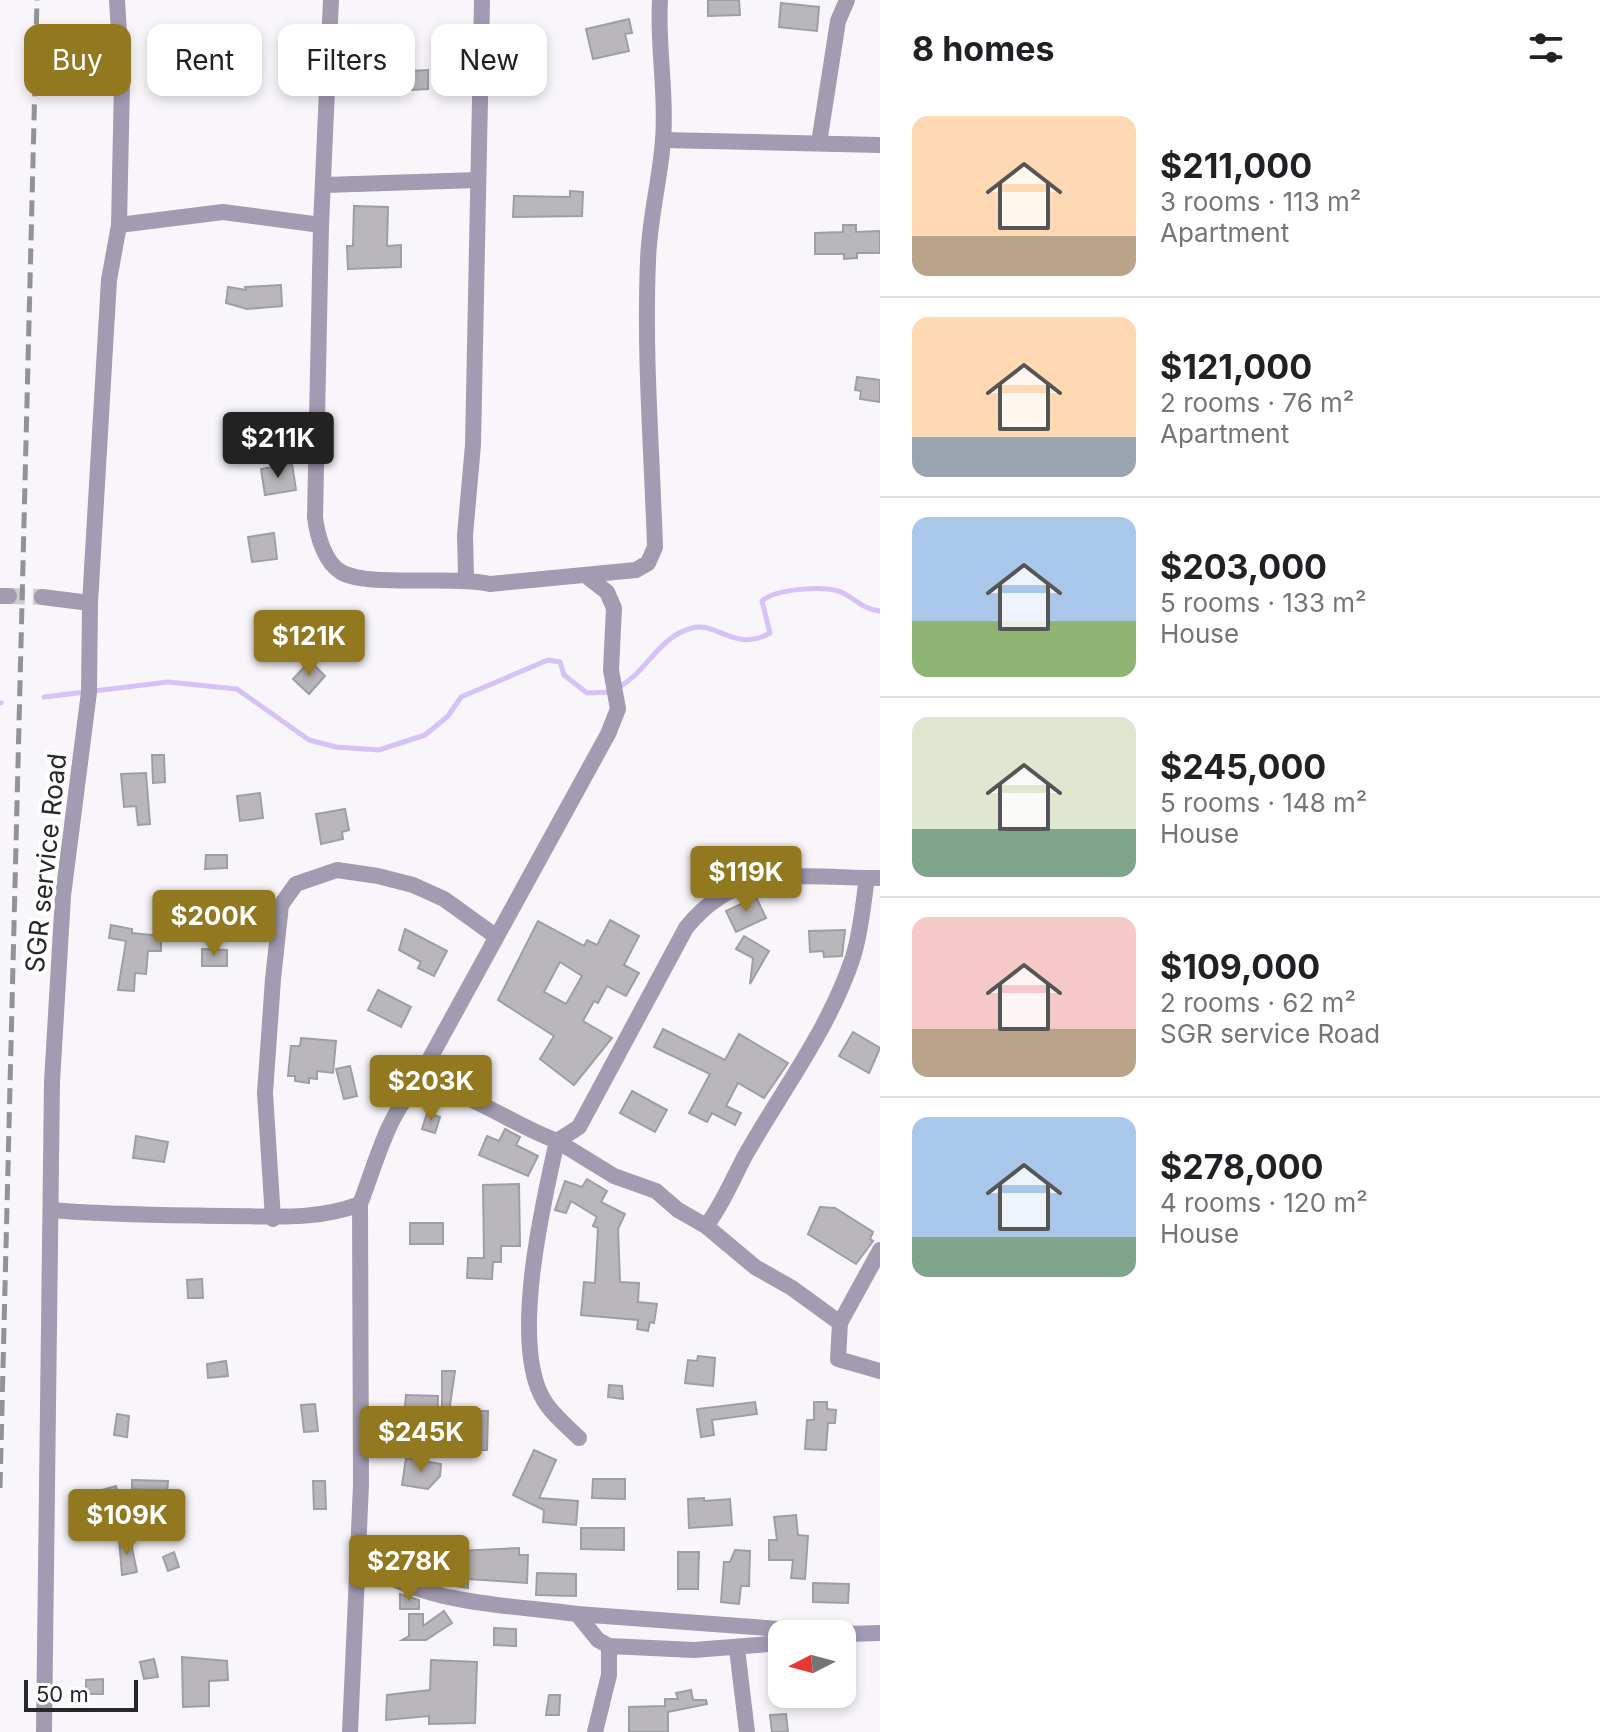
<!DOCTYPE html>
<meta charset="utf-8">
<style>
body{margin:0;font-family:Inter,sans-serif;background:#f6f6f6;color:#202124;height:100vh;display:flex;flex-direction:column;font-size:30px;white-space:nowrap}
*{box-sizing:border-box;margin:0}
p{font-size:26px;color:#757577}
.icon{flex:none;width:44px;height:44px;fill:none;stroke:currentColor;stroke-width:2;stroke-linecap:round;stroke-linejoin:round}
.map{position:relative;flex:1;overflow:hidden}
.drawer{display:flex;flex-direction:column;background:#fff;width:720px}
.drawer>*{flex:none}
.banner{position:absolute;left:24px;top:24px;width:736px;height:72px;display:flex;gap:16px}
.needle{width:52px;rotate:264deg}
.buttons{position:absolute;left:768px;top:1620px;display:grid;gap:16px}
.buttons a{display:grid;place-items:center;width:88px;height:88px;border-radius:16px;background:#fff;box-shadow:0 4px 12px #0003;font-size:40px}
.scale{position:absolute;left:24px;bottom:20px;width:114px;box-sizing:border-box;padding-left:8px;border:4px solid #272628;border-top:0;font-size:22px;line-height:28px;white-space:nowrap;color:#272628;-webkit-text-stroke:6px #fff;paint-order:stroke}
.price{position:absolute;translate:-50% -68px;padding:0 18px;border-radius:8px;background:#92781e;color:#fff;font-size:26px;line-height:52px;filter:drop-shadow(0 2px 4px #0008)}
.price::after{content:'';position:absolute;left:50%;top:48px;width:24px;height:18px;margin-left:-12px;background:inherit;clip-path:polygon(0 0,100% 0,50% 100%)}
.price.active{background:#222;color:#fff}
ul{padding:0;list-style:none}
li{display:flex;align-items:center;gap:24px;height:200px;padding:0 32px}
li+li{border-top:2px solid #e0e0e0}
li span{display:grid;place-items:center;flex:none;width:224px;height:160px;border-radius:16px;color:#555}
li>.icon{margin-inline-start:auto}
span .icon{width:96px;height:96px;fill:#fffc;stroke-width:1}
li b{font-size:34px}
h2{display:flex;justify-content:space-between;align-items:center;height:96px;padding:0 32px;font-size:34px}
.pill{padding:0 28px;border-radius:16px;background:#fff;box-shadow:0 4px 12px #0003;font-size:28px;line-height:72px}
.pill.active{background:#92781e;color:#fff}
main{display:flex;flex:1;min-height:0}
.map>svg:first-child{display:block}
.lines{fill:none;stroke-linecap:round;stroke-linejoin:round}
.stream{stroke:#d6c2f8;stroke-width:5}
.building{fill:#b9b7bc;stroke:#9f9ea2;stroke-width:2;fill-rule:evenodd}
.minor-tunnel{stroke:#ceccd1;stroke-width:16;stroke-dasharray:16 8;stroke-linecap:butt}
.minor{stroke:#a39bb2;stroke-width:16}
.rail{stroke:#939295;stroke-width:5;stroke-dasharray:16 8;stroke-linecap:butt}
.labels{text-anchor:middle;stroke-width:8;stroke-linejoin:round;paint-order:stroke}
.street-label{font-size:26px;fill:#272628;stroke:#fff}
</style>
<main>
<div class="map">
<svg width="880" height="1732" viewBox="0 0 880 1732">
<rect width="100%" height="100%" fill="#f8f6fb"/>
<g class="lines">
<g class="stream">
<path d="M619 687C647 672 658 637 692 628 716 621 736 653 770 633L762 601C775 589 824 585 841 592 856 599 862 609 880 611"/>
<polyline points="44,697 168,682 237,689 309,740 336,747 379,750 425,735 448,716 461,697 548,660 560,662 564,675 587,693 611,692"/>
<polyline points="0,703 1,703"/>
</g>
</g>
<g class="building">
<polygon points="708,0 739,0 740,15 708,16"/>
<polygon points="781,3 819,7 817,31 779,27"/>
<polygon points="629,19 632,33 625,34 629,51 593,59 586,29"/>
<polygon points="428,70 428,89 411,90 410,71"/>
<polygon points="570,191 583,192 582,216 513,217 514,196 570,197"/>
<polygon points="354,206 388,207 387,246 401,245 401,267 348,269 347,246 353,246"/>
<polygon points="843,225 856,225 856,232 880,231 880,253 857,253 857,258 844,259 844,254 815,254 815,233 843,232"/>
<polygon points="281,285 282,306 247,309 226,303 228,287 246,290 245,287"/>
<polygon points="857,377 880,380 880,402 860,399 861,391 855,390"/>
<polygon points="292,464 296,490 265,495 261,469"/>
<polygon points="274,533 277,559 252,562 248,537"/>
<polygon points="310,661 325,676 309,694 293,679"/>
<polygon points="152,755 164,755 165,782 153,783"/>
<polygon points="146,773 150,824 138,825 136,806 124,807 121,774"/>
<polygon points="260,793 263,818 240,821 237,796"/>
<polygon points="345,809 349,830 342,832 343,839 321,844 316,814"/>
<polygon points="206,855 227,855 227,868 205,869"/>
<polygon points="756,897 766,918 736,932 726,911"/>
<path d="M610 920 639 936 624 965 639 973 626 996 607 986 598 1003 594 1001 583 1021 612 1038 574 1085 540 1059 554 1036 498 1000 538 921 584 946 587 940 597 945ZM560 962 582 976 566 1004 544 992Z"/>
<polygon points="111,925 132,929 132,933 161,936 161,951 148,951 146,974 135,973 134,991 118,990 126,941 109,938"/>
<polygon points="405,929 447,951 434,976 418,968 421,962 399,950"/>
<polygon points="845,930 842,956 824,957 823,951 810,952 809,931"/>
<polygon points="744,936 769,951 750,984 753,958 736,949"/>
<polygon points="202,949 227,950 227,966 202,966"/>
<polygon points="378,990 411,1007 401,1027 368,1010"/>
<polygon points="663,1029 725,1060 739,1034 788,1063 764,1098 738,1083 726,1106 741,1113 735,1125 712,1113 707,1122 689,1113 710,1074 654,1047"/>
<polygon points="853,1032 880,1048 869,1073 839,1056"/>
<polygon points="301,1038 336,1041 333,1073 317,1071 317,1079 309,1078 309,1083 295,1081 295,1076 288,1076 291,1046 300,1046"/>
<polygon points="350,1066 357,1096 344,1099 336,1069"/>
<polygon points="632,1091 667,1110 655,1132 620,1113"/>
<polygon points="427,1113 440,1117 435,1133 422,1129"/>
<polygon points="505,1129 520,1137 516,1145 538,1156 528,1176 479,1155 487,1136 499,1141"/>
<polygon points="136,1136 168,1142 164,1162 133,1158"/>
<polygon points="587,1179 607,1191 601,1202 625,1214 618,1229 620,1282 639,1283 638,1302 657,1304 654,1323 650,1322 648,1331 637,1329 638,1320 581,1315 584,1282 595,1283 598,1228 593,1226 597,1217 571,1201 566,1213 555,1210 565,1181 582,1187"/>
<polygon points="519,1184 520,1246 501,1246 501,1262 493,1262 492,1279 467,1278 468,1258 484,1258 483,1185"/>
<polygon points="820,1207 835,1208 873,1232 870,1239 873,1241 856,1264 808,1234"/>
<rect x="410" y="1223" width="33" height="21"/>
<polygon points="202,1279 203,1298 188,1298 187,1280"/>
<polygon points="698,1356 715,1358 713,1386 685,1383 688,1360 697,1361"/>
<polygon points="226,1361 228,1376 208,1378 207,1364"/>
<polygon points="442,1371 455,1371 449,1412 442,1411"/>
<polygon points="609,1385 622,1386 623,1399 608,1397"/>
<polygon points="406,1395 438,1396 437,1420 404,1418"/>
<polygon points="755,1402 757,1414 712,1420 714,1435 701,1437 697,1409"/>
<polygon points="814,1402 827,1402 827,1409 836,1410 835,1423 828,1423 826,1450 805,1449 807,1420 814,1420"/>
<polygon points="315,1404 318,1431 304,1432 301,1405"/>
<polygon points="467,1411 488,1411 487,1450 466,1450"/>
<polygon points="117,1414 129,1416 127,1437 114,1435"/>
<polygon points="534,1450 556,1460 539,1498 578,1501 576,1525 543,1522 544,1510 513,1495"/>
<polygon points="406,1458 441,1464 440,1476 428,1489 402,1485"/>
<polygon points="593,1479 625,1479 625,1499 592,1498"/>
<polygon points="132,1480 168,1481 167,1492 132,1489"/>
<polygon points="313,1481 325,1481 326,1509 314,1509"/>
<polygon points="116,1486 121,1506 99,1509 95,1492"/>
<polygon points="704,1498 704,1501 730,1499 732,1525 689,1528 688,1499"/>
<polygon points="796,1515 798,1535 808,1536 805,1579 791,1578 793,1560 769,1560 769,1540 777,1540 774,1517"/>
<polygon points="581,1528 624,1528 624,1550 581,1549"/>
<polygon points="119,1538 130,1538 137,1572 122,1575"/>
<polygon points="457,1541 457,1551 519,1548 519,1555 528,1555 527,1583 468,1579 468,1588 444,1584 444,1542"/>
<polygon points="735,1550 750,1551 749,1586 741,1586 739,1604 721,1602 724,1562 730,1562"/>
<polygon points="174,1552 179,1567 168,1571 163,1557"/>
<polygon points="678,1552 699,1552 698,1589 678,1589"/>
<polygon points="537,1573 576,1574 576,1596 536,1595"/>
<polygon points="813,1583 849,1584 848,1603 813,1602"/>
<polygon points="400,1594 419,1600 419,1609 400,1609"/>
<polygon points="444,1611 452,1623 426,1640 402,1640 409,1636 409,1614 423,1614 423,1626"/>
<polygon points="494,1628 516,1629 516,1646 494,1645"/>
<polygon points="182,1657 227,1661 228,1680 209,1681 209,1706 183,1707"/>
<polygon points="154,1659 158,1677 144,1679 140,1662"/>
<polygon points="431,1660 477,1662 475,1723 429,1724 429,1716 386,1720 387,1695 430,1690"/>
<polygon points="103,1679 103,1694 86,1694 86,1680"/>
<polygon points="691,1690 693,1700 706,1700 707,1704 668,1712 668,1732 629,1732 629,1707 665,1706 665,1699 678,1699 676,1693"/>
<polygon points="549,1695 560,1695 559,1715 546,1715"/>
<polygon points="786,1714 788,1732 772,1732 770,1715"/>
</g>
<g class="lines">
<polyline class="minor-tunnel" points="9,596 42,597"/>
<g class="minor">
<path d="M331 0 321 225 315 517C317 534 324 562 341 572 369 588 451 575 490 584L636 570 648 563 655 547C652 452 644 356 648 261 649 220 660 181 663 140 667 93 657 47 660 0"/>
<polyline points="663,140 880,145"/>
<polyline points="819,143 838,21 847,0"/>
<polyline points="325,185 478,180"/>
<polyline points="119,225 223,212 321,225"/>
<polyline points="466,578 465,535 473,445 482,0"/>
<polyline points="0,596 9,596"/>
<polyline points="42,597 90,603"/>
<polyline points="412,1091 608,734 618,709 611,670 614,608 607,592 585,575"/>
<path d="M51 1210C109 1215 166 1215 225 1216 271 1216 316 1221 360 1204 374 1170 389 1106 420 1085 462 1086 514 1126 557 1141L579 1127 686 928C738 862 805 878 880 878"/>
<polyline points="273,1219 265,1093 273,979 281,905 296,884 337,870 378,876 413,885 444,899 494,935"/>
<path d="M706 1226C723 1204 732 1180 745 1156 782 1090 829 1030 853 957 861 932 863 904 867 878"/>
<polyline points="840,1323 880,1250"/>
<path d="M579 1438C568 1427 553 1415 545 1402 509 1347 543 1203 557 1141L614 1176 656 1191 678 1210 706 1226 755 1267 792 1288 840 1323 838 1359 880 1371"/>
<path d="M358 1557C418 1605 503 1604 577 1614L598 1640 609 1646 694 1650 782 1643"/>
<polyline points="577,1614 847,1634 880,1633"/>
<polyline points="737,1649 747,1732"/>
<polyline points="44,1732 52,1082 63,896 89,692 90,603 109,280 119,225 122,82 117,0"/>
<polyline points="350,1732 361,1485 360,1204"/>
<polyline points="595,1732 609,1675 609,1646"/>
</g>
<polyline class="rail" points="0,1488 37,0"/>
</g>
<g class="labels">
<g class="street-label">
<text transform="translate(46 863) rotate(-84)" y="9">SGR service Road</text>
</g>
</g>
</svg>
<div class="buttons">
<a><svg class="needle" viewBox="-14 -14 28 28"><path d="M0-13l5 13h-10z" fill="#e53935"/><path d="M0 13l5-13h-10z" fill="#757577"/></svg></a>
</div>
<div class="scale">50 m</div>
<b class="price active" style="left:278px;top:480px">$211K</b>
<b class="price" style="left:309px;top:678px">$121K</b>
<b class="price" style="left:746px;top:914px">$119K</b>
<b class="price" style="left:214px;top:958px">$200K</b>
<b class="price" style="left:431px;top:1123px">$203K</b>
<b class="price" style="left:421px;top:1474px">$245K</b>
<b class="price" style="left:127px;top:1557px">$109K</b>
<b class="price" style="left:409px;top:1603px">$278K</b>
<div class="banner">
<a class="pill active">Buy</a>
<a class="pill">Rent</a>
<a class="pill">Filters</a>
<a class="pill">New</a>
</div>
</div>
<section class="drawer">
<h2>8 homes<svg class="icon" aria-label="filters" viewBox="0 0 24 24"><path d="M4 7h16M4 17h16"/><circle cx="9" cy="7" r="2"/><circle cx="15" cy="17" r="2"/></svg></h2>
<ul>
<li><span style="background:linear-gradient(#ffd9b3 75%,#b9a48a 0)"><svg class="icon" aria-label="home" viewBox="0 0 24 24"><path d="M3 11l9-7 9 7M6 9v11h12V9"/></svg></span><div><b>$211,000</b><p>3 rooms · 113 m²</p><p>Apartment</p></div></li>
<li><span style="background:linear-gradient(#ffd9b3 75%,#9aa5b1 0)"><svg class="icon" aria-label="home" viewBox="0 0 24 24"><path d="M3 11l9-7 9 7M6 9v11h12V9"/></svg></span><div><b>$121,000</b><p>2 rooms · 76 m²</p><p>Apartment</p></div></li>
<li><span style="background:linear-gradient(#a9c7e8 65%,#8fb573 0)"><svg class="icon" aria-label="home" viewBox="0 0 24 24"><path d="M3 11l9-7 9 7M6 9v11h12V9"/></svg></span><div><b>$203,000</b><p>5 rooms · 133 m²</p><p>House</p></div></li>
<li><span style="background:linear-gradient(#dfe7d0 70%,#7fa58c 0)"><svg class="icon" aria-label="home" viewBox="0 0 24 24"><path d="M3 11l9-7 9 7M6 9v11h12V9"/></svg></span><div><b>$245,000</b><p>5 rooms · 148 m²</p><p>House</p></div></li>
<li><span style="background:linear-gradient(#f6c9c9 70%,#b9a48a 0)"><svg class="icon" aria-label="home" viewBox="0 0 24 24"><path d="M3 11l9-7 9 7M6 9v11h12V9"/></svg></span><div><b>$109,000</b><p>2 rooms · 62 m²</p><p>SGR service Road</p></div></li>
<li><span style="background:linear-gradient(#a9c7e8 75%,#7fa58c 0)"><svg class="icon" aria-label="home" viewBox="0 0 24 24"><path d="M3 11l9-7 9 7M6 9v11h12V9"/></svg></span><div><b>$278,000</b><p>4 rooms · 120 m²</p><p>House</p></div></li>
</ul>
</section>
</main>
